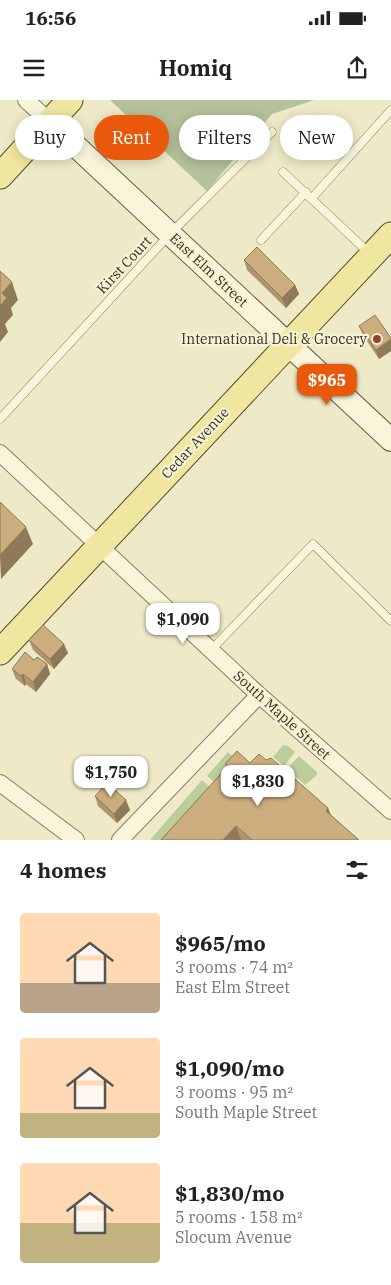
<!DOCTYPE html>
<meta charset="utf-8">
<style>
body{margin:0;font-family:"IBM Plex Serif",serif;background:#f6f6f6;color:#222;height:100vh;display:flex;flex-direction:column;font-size:19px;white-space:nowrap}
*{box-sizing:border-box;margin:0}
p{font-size:16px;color:#767676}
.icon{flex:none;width:28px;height:28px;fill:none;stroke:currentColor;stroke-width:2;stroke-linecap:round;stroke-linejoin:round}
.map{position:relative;height:740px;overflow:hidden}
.side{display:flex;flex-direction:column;background:#fff;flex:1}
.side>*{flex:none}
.top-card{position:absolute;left:15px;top:15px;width:361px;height:45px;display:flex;gap:10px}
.price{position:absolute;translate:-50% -42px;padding:0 11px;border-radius:10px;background:#fff;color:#222;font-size:16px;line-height:32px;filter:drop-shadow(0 1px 2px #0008)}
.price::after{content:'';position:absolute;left:50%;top:30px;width:15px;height:11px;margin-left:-8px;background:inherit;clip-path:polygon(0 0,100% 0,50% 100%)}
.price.current{background:#ea580c;color:#fff}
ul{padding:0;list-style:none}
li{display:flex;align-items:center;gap:15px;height:125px;padding:0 20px}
li span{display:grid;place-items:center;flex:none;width:140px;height:100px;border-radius:5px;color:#555}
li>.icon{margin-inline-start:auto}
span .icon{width:60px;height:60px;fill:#fffc;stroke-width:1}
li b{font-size:21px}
h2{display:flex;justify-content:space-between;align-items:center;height:60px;padding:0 20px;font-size:21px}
.tag{padding:0 18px;border-radius:22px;background:#fff;box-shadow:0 2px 12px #0003;font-size:18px;line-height:45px}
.tag.current{background:#ea580c;color:#fff}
.status{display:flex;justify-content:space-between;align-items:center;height:35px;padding:0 25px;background:#fff;direction:ltr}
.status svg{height:14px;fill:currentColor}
header{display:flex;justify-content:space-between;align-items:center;height:65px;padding:0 20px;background:#fff;font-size:22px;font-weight:700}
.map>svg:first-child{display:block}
.green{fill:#bccc9b}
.cemetery{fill:#b4c19a}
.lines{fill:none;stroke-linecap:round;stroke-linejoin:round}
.lane-casing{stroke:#897d5d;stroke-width:9}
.street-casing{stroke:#897d5d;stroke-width:18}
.secondary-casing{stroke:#6b5e40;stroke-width:24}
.primary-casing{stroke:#574a30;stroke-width:27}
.lane{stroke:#f8f5da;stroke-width:8}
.street{stroke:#f8f5da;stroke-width:16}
.secondary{stroke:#f8f5da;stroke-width:22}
.primary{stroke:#efe6a0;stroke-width:25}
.wall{fill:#af956c}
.shaded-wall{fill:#8e7958}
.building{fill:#cbad7e;stroke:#8e7958}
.poi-dot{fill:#96422e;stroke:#f5f2d6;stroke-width:2}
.labels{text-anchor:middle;stroke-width:4.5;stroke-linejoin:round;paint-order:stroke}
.street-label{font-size:14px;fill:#3a3120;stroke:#f5f2d6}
.poi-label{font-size:14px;fill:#3a3120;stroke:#f5f2d6;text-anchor:end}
</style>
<div class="status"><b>16:56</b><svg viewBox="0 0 49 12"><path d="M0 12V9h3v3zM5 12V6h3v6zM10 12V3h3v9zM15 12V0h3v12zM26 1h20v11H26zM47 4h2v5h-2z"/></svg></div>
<header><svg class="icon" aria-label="menu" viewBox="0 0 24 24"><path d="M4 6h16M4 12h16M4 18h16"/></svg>Homiq<svg class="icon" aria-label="share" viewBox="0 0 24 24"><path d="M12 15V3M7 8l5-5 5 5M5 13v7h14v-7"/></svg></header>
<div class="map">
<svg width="391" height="740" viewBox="0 0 391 740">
<rect width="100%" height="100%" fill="#eeeac7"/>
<g class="green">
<polygon points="283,645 288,646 295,652 284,666 273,657"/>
<polygon points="228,652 242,664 224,690 207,676"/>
<polygon points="299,656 317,672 317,675 305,685 287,669"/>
<polygon points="202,680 219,695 179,740 150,740"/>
</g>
<polygon class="cemetery" points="110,0 314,0 272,14 207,91"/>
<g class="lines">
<defs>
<g id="lane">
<polyline points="283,72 369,153"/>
<polyline points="312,98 391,10"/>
<polyline points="261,140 306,92"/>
<polyline points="0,319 170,134 272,32"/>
<polyline points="211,550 313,444 391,521"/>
</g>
<g id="street">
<polyline points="26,0 50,22"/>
<polyline points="0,353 259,595 391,711"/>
<polyline points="0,683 76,740"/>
<polyline points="120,740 259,595"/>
</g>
<polyline id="secondary" points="50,22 391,340"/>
<g id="primary">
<polyline points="0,76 70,0"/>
<polyline points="0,552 391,135"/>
</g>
</defs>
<use href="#lane" class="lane-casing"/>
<use href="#street" class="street-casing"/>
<use href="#secondary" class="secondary-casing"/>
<use href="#primary" class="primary-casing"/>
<use href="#lane" class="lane"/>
<use href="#street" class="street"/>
<use href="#secondary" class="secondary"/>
<use href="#primary" class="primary"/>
</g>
<g class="wall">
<polygon points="244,160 295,185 299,194 286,208 247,170"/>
<polygon points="359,226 391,238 391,251 379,259 363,235"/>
<polygon points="29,540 68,553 54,569 33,550"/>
<polygon points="34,560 47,564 50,574 36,592 26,584 25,586 16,579 12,569"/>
<polygon points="266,660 328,708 331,715 359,740 161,740 226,668 225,664 250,663"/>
<polygon points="95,696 130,710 117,723 98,706"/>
</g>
<g class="shaded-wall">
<polygon points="12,182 18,200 11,208 13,215 5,224 8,232 0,242 0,206 2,193"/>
<polygon points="295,185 299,194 286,208 282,198"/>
<polygon points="391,239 391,251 379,259 376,250"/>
<polygon points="26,427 33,444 1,479 0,455"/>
<polygon points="64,544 68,553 54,569 50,559"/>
<polygon points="47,564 50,574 36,592 33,582"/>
<polygon points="23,574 26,584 25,586 21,576"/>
<polygon points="126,700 130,710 117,723 114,714"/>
<polygon points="328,708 333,722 326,711"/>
<polygon points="236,726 241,740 223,740"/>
</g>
<g class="building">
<polygon points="257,147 295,185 282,198 244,160"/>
<polygon points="0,171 12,182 2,193 7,198 0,206"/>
<polygon points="375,215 391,238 391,239 376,250 359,226"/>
<polygon points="0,402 26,427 0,455"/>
<polygon points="43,525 64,544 50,559 29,540"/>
<polygon points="25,552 34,560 37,557 47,564 33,582 23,574 21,576 12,569"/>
<polygon points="237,651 250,663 259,654 266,660 271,658 328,708 326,711 359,740 252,740 236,726 223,740 161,740 228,666 225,664"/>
<polygon points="107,683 126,700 114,714 95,696"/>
</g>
<circle class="poi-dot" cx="377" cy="239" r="5"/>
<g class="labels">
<g class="street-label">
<text transform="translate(124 165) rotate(-47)" y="5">Kirst Court</text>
<text transform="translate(209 170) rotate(43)" y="5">East Elm Street</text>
<text transform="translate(195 343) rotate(-47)" y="5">Cedar Avenue</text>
<text transform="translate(282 615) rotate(42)" y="5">South Maple Street</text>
</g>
<g class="poi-label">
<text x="367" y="244">International Deli &amp; Grocery</text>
</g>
</g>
</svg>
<b class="price current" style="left:327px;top:306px">$965</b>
<b class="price" style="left:183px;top:545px">$1,090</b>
<b class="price" style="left:111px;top:698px">$1,750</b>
<b class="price" style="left:258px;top:707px">$1,830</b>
<div class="top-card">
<a class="tag">Buy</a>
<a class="tag current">Rent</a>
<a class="tag">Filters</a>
<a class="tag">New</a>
</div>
</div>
<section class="side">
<h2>4 homes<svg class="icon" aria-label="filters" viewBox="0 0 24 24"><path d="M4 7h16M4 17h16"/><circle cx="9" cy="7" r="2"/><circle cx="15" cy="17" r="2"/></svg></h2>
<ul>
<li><span style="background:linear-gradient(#ffd9b3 70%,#b9a48a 0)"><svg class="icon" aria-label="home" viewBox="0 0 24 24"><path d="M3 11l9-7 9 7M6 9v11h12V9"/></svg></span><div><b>$965/mo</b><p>3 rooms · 74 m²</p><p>East Elm Street</p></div></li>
<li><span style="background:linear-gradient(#ffd9b3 75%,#c2b280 0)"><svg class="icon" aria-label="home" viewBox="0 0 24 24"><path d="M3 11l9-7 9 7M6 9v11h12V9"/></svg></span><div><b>$1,090/mo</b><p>3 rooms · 95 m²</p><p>South Maple Street</p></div></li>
<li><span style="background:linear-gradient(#ffd9b3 60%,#c2b280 0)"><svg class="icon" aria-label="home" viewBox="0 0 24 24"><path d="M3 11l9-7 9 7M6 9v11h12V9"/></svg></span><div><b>$1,830/mo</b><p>5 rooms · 158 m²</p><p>Slocum Avenue</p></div></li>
</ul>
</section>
